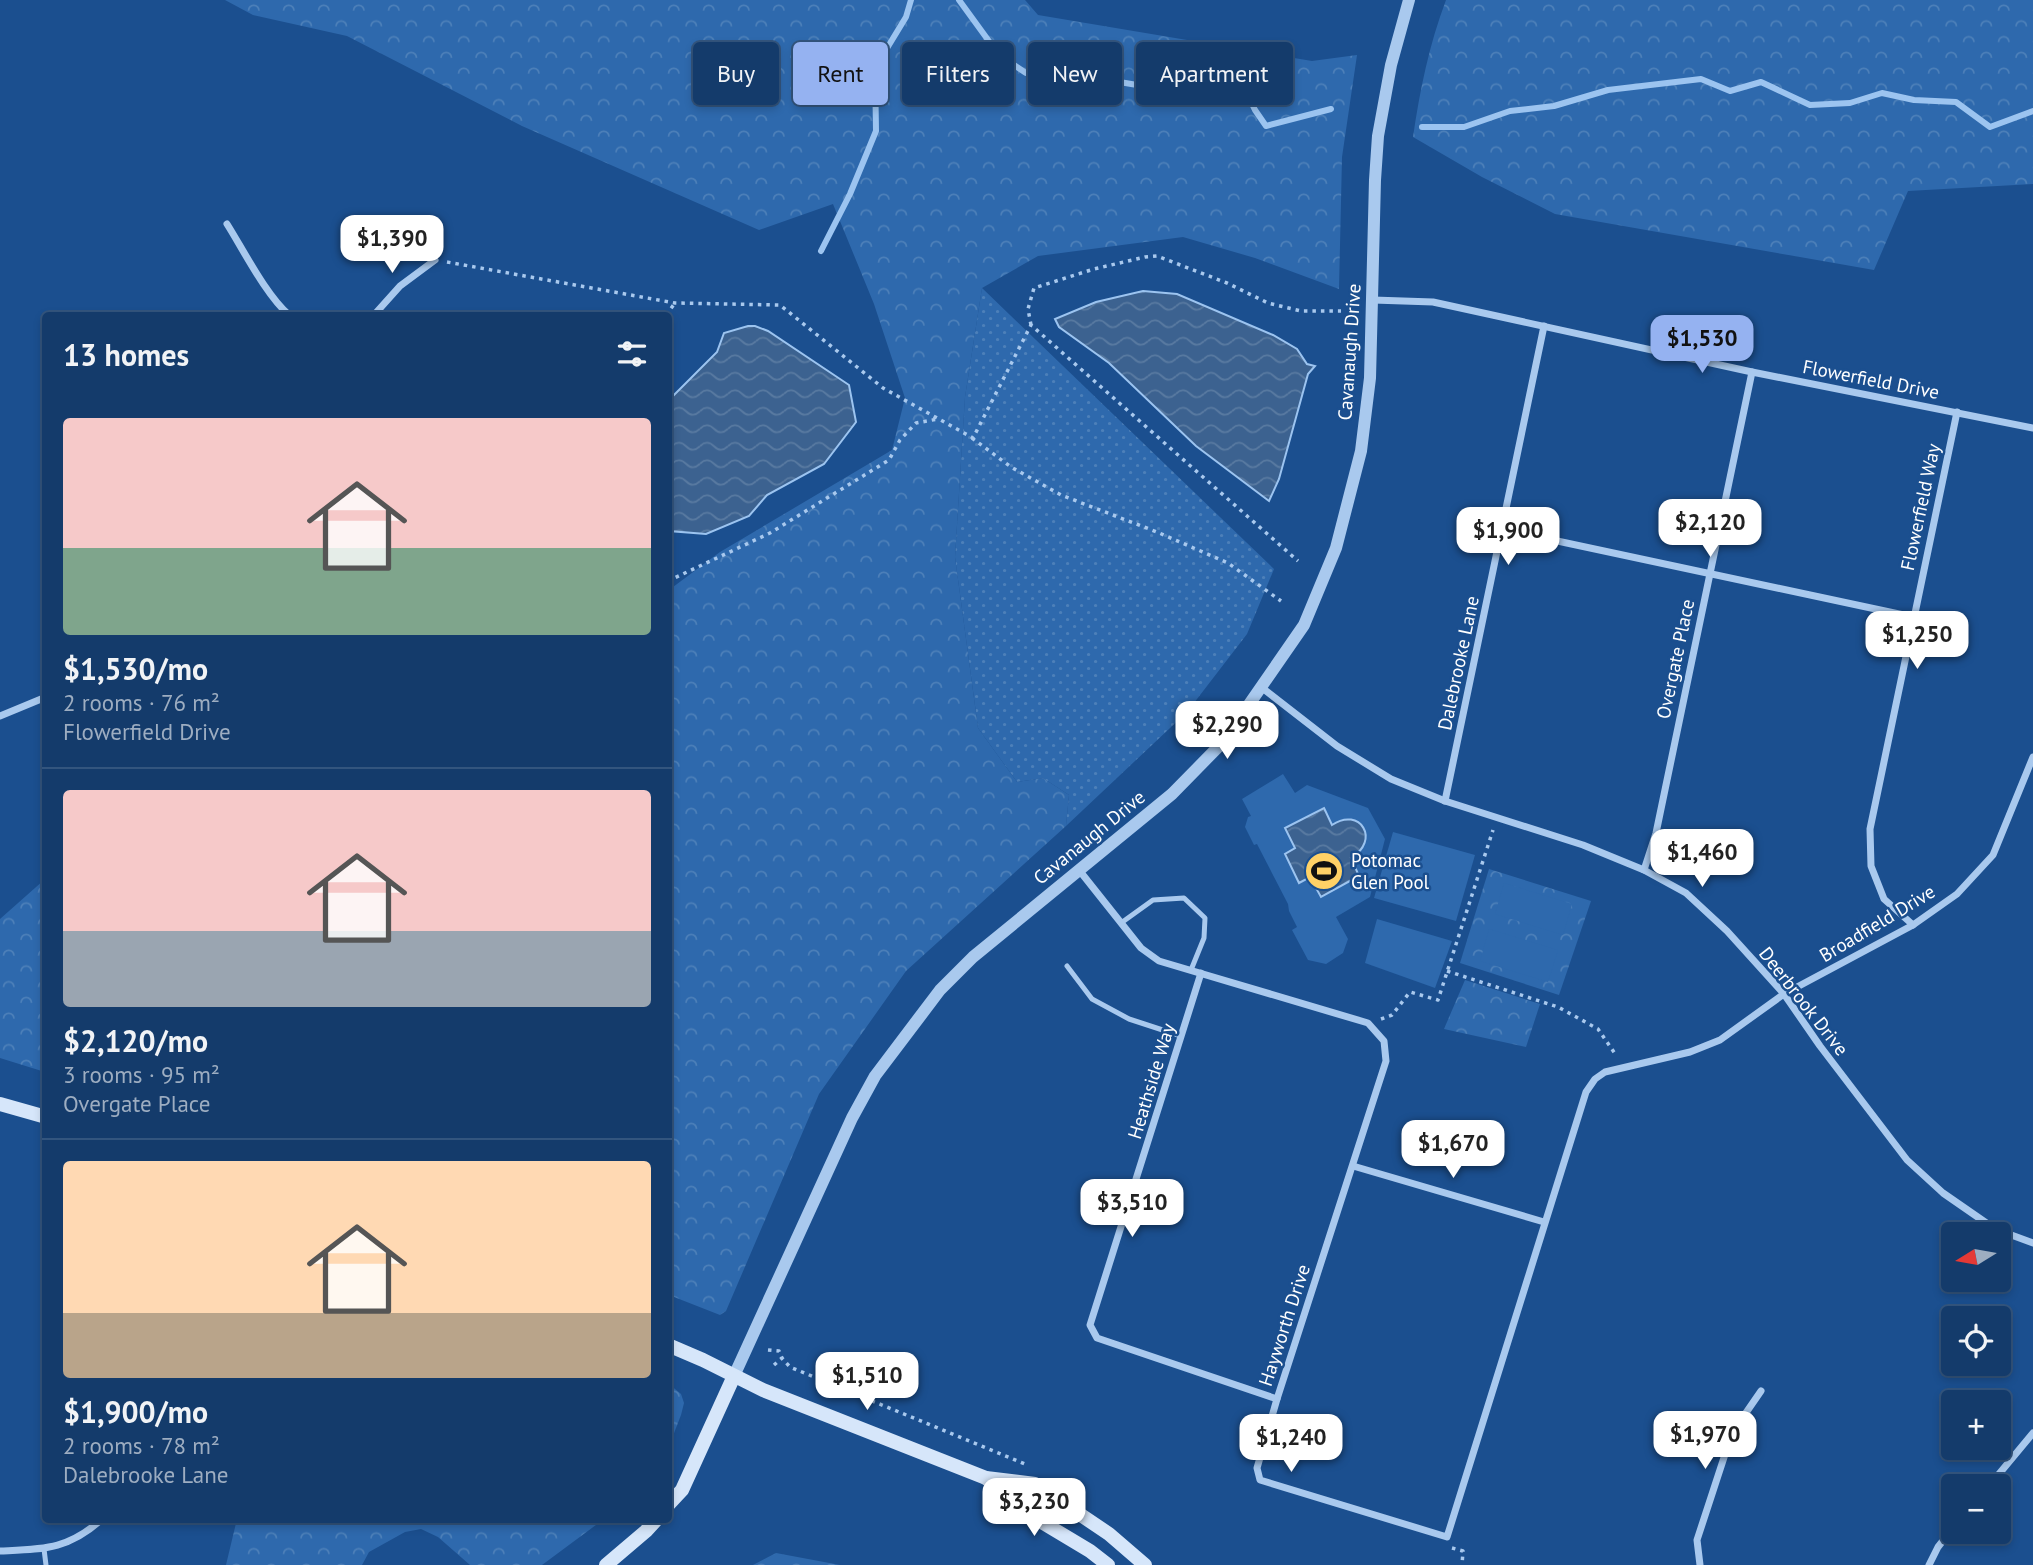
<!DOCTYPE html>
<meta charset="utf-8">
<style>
body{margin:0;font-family:"PT Sans",sans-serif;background:#1d4271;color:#f1f3f6;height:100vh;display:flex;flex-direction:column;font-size:26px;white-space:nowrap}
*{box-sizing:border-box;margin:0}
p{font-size:23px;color:#9dadc1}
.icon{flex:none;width:38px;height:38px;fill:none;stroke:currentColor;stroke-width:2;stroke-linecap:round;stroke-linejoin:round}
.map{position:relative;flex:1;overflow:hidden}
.details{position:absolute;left:42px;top:312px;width:630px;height:1211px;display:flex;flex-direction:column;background:#143b6b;border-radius:7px;box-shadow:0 4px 10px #0003,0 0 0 2px #33557e}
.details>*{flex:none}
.guide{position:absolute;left:693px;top:42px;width:665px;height:63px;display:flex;gap:14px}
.needle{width:46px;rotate:259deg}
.tools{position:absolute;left:1941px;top:1222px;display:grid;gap:14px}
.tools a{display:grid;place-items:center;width:70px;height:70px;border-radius:7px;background:#143b6b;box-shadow:0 4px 10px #0003,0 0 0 2px #33557e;font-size:35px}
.price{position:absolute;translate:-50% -60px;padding:0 16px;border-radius:14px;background:#fff;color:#222;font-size:23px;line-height:46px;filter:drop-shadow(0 2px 4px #0008)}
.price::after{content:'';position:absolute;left:50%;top:42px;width:21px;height:16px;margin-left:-10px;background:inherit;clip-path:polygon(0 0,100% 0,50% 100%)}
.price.active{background:#95b2f1;color:#111}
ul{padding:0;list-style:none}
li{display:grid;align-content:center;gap:14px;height:371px;padding:0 21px}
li+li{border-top:2px solid #33557e}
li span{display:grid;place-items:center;height:217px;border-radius:7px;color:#555}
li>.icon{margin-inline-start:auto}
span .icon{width:126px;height:126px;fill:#fffc;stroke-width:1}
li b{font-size:30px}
h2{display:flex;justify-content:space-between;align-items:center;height:84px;padding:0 21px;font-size:30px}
.pill{padding:0 24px;border-radius:7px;background:#143b6b;box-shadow:0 4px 10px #0003,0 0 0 2px #33557e;font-size:24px;line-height:63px}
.pill.active{background:#95b2f1;color:#111}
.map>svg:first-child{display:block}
.grass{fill:url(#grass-dots)}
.forest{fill:url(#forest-crowns)}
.garden{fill:#2e69ad}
.water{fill:url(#water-waves);stroke:#9cc4f0;stroke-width:2}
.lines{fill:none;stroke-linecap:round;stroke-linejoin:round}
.stream{stroke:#9cc4f0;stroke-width:6}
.path{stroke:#a9c9ee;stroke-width:3.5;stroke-dasharray:3.5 5;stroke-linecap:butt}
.service{stroke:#a9c9ee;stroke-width:5}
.minor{stroke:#a9c9ee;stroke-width:7}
.tertiary{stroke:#a9c9ee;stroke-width:12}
.secondary{stroke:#d6e6fa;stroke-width:14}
.labels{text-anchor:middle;stroke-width:5;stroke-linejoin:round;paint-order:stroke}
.street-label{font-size:19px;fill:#fff;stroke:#1b4f8f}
.poi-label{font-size:19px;fill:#fff;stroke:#1b4f8f;text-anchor:start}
</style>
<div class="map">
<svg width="2033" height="1565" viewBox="0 0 2033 1565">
<defs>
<pattern id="grass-dots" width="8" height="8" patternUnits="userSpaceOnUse" patternTransform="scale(1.75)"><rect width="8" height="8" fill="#2e69ad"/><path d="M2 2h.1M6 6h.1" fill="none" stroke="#4d80b9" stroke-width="1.8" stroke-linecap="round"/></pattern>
<pattern id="forest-crowns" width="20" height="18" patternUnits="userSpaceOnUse" patternTransform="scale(1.75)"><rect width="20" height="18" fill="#2e69ad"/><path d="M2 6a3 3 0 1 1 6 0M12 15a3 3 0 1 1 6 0" fill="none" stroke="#4d80b9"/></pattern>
<pattern id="water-waves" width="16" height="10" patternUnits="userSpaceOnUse" patternTransform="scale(1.75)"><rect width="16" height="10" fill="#3c6290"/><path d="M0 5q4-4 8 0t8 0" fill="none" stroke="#597aa1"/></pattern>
</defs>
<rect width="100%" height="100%" fill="#1b4f8f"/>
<polygon class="grass" points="982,288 1274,569 1247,634 1187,712 1066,826 1069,795 1043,778 1017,782 978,728 955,557 965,397"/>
<g class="forest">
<polygon points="225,0 1025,0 1038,15 1312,61 1357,55 1342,157 1339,289 1255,258 1183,237 1038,256 982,288 965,397 955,557 978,728 1017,782 1043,778 1069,795 1066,826 906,971 819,1094 726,1311 720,1315 669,1295 669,590 720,552 892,450 905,398 874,304 833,204 759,230 522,126 347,36 253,15"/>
<path d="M1446 0H2033V184L1908 191 1874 270 1555 214 1482 177 1413 137C1420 90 1429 45 1446 0Z"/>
<polygon points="1489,869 1591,901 1559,995 1460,963"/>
<polygon points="45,876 45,1072 0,1058 0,919 44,880"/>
<polygon points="1465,980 1540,1004 1526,1047 1444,1029"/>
<polygon points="669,1384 681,1394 684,1403 681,1415 669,1446"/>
<polygon points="237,1519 604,1519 542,1565 470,1565 438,1537 421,1529 405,1532 369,1552 362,1565 226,1565"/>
<polygon points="776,1553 840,1565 753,1565"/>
</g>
<g class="garden">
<polygon points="1283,774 1295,793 1307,785 1368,808 1385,839 1370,897 1336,917 1348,939 1343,953 1326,964 1308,960 1292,930 1297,927 1289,911 1288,904 1257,844 1254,845 1245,827 1248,817 1251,816 1242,799"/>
<polygon points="1393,832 1475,855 1456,921 1374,898"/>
<polygon points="1504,883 1572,904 1563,935 1495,914"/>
<polygon points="1377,919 1452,941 1435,988 1365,963"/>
<polygon points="1489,929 1558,950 1548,982 1480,961"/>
</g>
<g class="water">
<polygon points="1143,291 1177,294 1273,335 1297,349 1307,364 1315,366 1308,374 1279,479 1269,501 1196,446 1109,363 1059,327 1055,319 1096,302"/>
<polygon points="748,326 755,326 768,331 849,385 856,422 824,464 767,495 749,516 706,534 669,531 669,400 717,352 724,333"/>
<path d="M1324 808 1332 825C1360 806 1381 840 1351 858L1359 876 1321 897 1310 877 1299 883 1285 854 1295 848 1285 828Z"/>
</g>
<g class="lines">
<g class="stream">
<polyline points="959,0 999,55 1026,73 1096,78 1143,86 1161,96 1209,83 1242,83 1255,110 1266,126 1331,109"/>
<polyline points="1422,127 1464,127 1510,111 1554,106 1608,90 1701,79 1730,91 1761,82 1810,105 1850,103 1882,93 1914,100 1956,102 1990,127 2033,111"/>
<polyline points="821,251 850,194 876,131 875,68 906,17 911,0"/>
</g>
<g class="path">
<polyline points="447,262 675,303 780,305 883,388 973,438 1031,325 1298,561"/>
<polyline points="666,315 675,303"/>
<polyline points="1031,325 1028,309 1034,288 1094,269 1145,257 1157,256 1227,283 1268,303 1301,311 1341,311"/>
<polyline points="972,438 1011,467 1061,495 1157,532 1228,563 1281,601"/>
<polyline points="668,581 770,533 889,460 900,440 916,423 938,419"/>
<polyline points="1447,971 1558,1007 1598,1029 1616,1055"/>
<polyline points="1381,1019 1392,1015 1410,992 1438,1000 1493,830"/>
<polyline points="768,1350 779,1351 782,1358 790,1367 1025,1464"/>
<polyline points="774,1365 782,1358"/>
<polyline points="1452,1548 1463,1551 1462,1565"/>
</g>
<g class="service">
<polyline points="1121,923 1153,900 1184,898 1205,918 1204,938 1191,970"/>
<polyline points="1067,966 1092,999 1129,1019 1181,1036"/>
<polyline points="44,1549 46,1565"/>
</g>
<g class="minor">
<path d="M227 224C244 251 266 295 289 315"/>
<polyline points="1373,300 1433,302 1752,372 2033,428"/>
<polyline points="374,315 400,286 435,260"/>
<polyline points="1501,529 1913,617"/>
<polyline points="1261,687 1337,746 1391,779 1445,801 1583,845 1644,870 1686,893 1727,931 1784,994 1820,1046 1907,1160 1943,1193 1995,1229 2033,1243"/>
<polyline points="0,716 46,697"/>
<polyline points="1445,801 1544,326"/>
<polyline points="1079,870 1141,948 1159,961 1368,1023 1384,1041 1386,1061 1277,1399 1257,1468 1260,1480 1447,1537 1586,1092 1595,1079 1605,1072 1690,1052 1720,1040 1784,994 1913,925 1957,894 1993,855 2033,757"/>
<polyline points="1644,870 1656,833 1752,372"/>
<polyline points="1913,925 1884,899 1871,866 1870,829 1957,412"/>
<polyline points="1201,973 1090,1325 1097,1338 1277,1399"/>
<polyline points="1353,1166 1544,1222"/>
<polyline points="1989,1486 2033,1433"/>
<path d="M0 1551C43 1549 68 1550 102 1519"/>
<polyline points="1700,1565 1697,1540 1732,1433 1761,1391"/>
<polyline points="1929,1565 1938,1547 1953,1528"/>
</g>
<polyline class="tertiary" points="734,1376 852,1118 875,1076 940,990 973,957 1172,794 1223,742 1304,625 1336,548 1361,451 1370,378 1375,180 1378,136 1391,65 1409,0"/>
<g class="secondary">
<polyline points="0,1104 46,1117"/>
<polyline points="668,1345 703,1360 763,1390 986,1478 1035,1484 1109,1534 1145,1565"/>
<polyline points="986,1478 1025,1512 1090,1551 1108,1565"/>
<polyline points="668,1505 682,1490 734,1376"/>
<polyline points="606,1565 646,1531 657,1519"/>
</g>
</g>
<defs>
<symbol id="stadium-disc" viewBox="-11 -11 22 22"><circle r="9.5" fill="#ffd166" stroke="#1b4f8f"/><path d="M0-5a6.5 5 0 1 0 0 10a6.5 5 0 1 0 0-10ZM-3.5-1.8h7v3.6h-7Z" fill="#111"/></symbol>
</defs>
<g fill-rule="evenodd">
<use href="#stadium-disc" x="1302" y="849" width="44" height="44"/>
</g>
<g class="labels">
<g class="street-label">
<text transform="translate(1349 352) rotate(-86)" y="7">Cavanaugh Drive</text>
<text transform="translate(1871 379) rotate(11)" y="7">Flowerfield Drive</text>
<text transform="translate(1920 507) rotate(-78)" y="7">Flowerfield Way</text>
<text transform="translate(1675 659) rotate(-78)" y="7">Overgate Place</text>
<text transform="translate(1458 663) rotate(-78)" y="7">Dalebrooke Lane</text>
<text transform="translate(1089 837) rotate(-39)" y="7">Cavanaugh Drive</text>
<text transform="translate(1877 923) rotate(-31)" y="7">Broadfield Drive</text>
<text transform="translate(1804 1001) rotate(52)" y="7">Deerbrook Drive</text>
<text transform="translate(1151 1081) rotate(-73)" y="7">Heathside Way</text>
<text transform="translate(1284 1325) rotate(-72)" y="7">Hayworth Drive</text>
</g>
<g class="poi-label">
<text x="1351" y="867">Potomac<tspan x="1351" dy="22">Glen Pool</tspan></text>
</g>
</g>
</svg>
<div class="tools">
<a><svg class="needle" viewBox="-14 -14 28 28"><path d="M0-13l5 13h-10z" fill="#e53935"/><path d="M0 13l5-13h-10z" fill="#9dadc1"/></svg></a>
<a><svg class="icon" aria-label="locate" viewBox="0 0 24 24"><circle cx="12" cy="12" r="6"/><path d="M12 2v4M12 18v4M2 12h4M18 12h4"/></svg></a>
<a>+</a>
<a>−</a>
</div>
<b class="price" style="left:392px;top:275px">$1,390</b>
<b class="price active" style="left:1702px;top:375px">$1,530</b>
<b class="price" style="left:1710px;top:559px">$2,120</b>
<b class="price" style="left:1508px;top:567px">$1,900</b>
<b class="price" style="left:1917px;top:671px">$1,250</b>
<b class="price" style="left:1227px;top:761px">$2,290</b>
<b class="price" style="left:1702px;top:889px">$1,460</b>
<b class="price" style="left:1453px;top:1180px">$1,670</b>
<b class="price" style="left:1132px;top:1239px">$3,510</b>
<b class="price" style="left:867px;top:1412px">$1,510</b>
<b class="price" style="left:1705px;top:1471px">$1,970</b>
<b class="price" style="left:1291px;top:1474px">$1,240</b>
<b class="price" style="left:1034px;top:1538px">$3,230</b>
<div class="guide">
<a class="pill">Buy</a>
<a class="pill active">Rent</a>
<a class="pill">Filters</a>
<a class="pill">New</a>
<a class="pill">Apartment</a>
</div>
<section class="details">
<h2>13 homes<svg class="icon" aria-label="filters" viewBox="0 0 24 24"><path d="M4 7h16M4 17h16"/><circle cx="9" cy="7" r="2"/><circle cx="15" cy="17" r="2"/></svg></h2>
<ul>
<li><span style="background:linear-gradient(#f6c9c9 60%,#7fa58c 0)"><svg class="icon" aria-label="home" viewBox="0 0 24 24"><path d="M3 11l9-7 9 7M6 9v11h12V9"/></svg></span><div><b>$1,530/mo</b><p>2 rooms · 76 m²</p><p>Flowerfield Drive</p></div></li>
<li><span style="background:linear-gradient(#f6c9c9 65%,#9aa5b1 0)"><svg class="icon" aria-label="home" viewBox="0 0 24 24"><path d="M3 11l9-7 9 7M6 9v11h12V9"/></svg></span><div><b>$2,120/mo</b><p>3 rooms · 95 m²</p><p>Overgate Place</p></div></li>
<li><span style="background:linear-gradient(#ffd9b3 70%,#b9a48a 0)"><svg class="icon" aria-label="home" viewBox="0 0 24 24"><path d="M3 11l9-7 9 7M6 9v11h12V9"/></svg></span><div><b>$1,900/mo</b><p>2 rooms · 78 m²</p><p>Dalebrooke Lane</p></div></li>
</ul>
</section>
</div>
